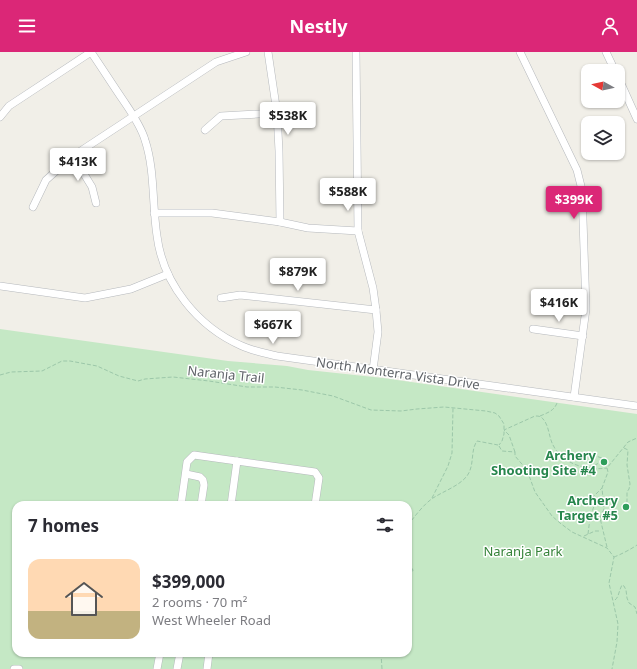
<!DOCTYPE html>
<meta charset="utf-8">
<style>
body{margin:0;font-family:"Noto Sans",sans-serif;background:#f2f2f3;color:#2b2b33;height:100vh;display:flex;flex-direction:column;font-size:15px;white-space:nowrap}
*{box-sizing:border-box;margin:0}
p{font-size:13px;color:#7c7c81}
.icon{flex:none;width:22px;height:22px;fill:none;stroke:currentColor;stroke-width:2;stroke-linecap:round;stroke-linejoin:round}
.map{position:relative;flex:1;overflow:hidden}
.sheet{position:absolute;left:12px;top:449px;width:400px;height:156px;display:flex;flex-direction:column;background:#fff;border-radius:12px;box-shadow:0 1px 3px #0004}
.sheet>*{flex:none}
.needle{width:26px;rotate:278deg}
.tools{position:absolute;left:581px;top:12px;display:grid;gap:8px}
.tools a{display:grid;place-items:center;width:44px;height:44px;border-radius:8px;background:#fff;box-shadow:0 1px 3px #0004;font-size:20px}
.price{position:absolute;translate:-50% -34px;padding:0 9px;border-radius:4px;background:#fff;color:#222;font-size:13px;line-height:26px;filter:drop-shadow(0 1px 2px #0008)}
.price::after{content:'';position:absolute;left:50%;top:24px;width:12px;height:9px;margin-left:-6px;background:inherit;clip-path:polygon(0 0,100% 0,50% 100%)}
.price.selected{background:#db2777;color:#fff}
ul{padding:0;list-style:none}
li{display:flex;align-items:center;gap:12px;height:100px;padding:0 16px}
li+li{border-top:1px solid #e1e1e2}
li span{display:grid;place-items:center;flex:none;width:112px;height:80px;border-radius:12px;color:#555}
li>.icon{margin-inline-start:auto}
span .icon{width:48px;height:48px;fill:#fffc;stroke-width:1}
li b{font-size:17px}
h2{display:flex;justify-content:space-between;align-items:center;height:48px;padding:0 16px;font-size:17px}
header{display:flex;justify-content:space-between;align-items:center;height:52px;padding:0 16px;background:#db2777;color:#fff;font-size:18px;font-weight:700}
.map>svg:first-child{display:block}
.green{fill:#c5e8c5;fill-rule:evenodd}
.lines{fill:none;stroke-linecap:round;stroke-linejoin:round}
.minor-casing{stroke:#b5b8bc;stroke-width:8}
.path{stroke:#9cc7a9;stroke-width:1;stroke-dasharray:4 2;stroke-linecap:butt}
.minor{stroke:#fff;stroke-width:7}
.leisure-dot{fill:#2e9e5b;stroke:#fff;stroke-width:1.5}
.labels{text-anchor:middle;stroke-width:3;stroke-linejoin:round;paint-order:stroke}
.street-label{font-size:13px;fill:#5f6368;stroke:#fff}
.leisure-label{font-size:13px;font-weight:bold;fill:#27864d;stroke:#fff;text-anchor:end}
.park-label{font-size:13px;fill:#348238;stroke:#fff}
</style>
<header><svg class="icon" aria-label="menu" viewBox="0 0 24 24"><path d="M4 6h16M4 12h16M4 18h16"/></svg>Nestly<svg class="icon" aria-label="person" viewBox="0 0 24 24"><circle cx="12" cy="8" r="4"/><path d="M4 21q1-7 8-7t8 7"/></svg></header>
<div class="map">
<svg width="637" height="617" viewBox="0 0 637 617">
<rect width="100%" height="100%" fill="#f1efe8"/>
<path class="green" d="M0 277 228 309 287 314 308 318 383 326 637 362V617H0ZM16 453H408V601H16Z"/>
<g class="lines">
<defs>
<g id="minor">
<path d="M91 0C102 16 112 32 123 48 131 60 141 74 145 88 155 118 152 152 157 184 163 232 198 275 242 294 253 299 265 301 277 304L637 354"/>
<polyline points="268,0 277,61 279,99 280,170"/>
<polyline points="356,0 358,179 373,236 376,258 378,280 373,318"/>
<polyline points="520,0 577,118 582,138 586,257 574,345"/>
<polyline points="606,0 615,19"/>
<polyline points="618,25 637,67"/>
<polyline points="0,65 9,54 91,0"/>
<polyline points="205,78 221,64 277,61"/>
<polyline points="73,104 92,135 96,151"/>
<polyline points="33,155 46,128 73,104 216,10 246,0"/>
<polyline points="154,161 212,161 280,170 308,176 358,179"/>
<polyline points="0,234 85,246 131,237 168,222"/>
<polyline points="221,246 240,243 376,258"/>
<polyline points="533,277 583,284"/>
<polyline points="186,422 200,425 203,428 204,433 201,453"/>
<polyline points="231,452 239,453"/>
<polyline points="181,453 187,410 194,403 315,420 319,426 315,453"/>
<polyline points="231,453 237,409"/>
<polyline points="14,617 19,617"/>
<polyline points="157,617 160,601"/>
<polyline points="177,617 180,601"/>
<polyline points="207,617 209,601"/>
</g>
</defs>
<use href="#minor" class="minor-casing"/>
<g class="path">
<polyline points="0,323 11,320 42,319 62,309 70,309 97,314 119,324 138,329 145,327 173,325 209,329 247,335 275,335 302,338 333,344 371,358 401,359 417,357 444,355 486,359 495,361 499,364 504,372 504,382 502,389 499,393"/>
<path d="M540 364C547 361 554 359 557 351"/>
<polyline points="499,394 502,399 515,400 515,404 527,418 535,440 552,464 560,471 572,480 607,496 614,505 609,531 618,572 617,590 612,617"/>
<polyline points="624,396 628,398 627,413 630,432 629,437 627,440 627,452"/>
<path d="M515 400 509 383 504 378 535 364C538 364 541 364 543 367 549 373 549 386 553 393 562 412 587 419 607 416"/>
<polyline points="589,416 601,410 602,408 602,406 589,402"/>
<polyline points="432,446 448,414 452,401 453,356"/>
<path d="M408 473C415 464 424 452 433 446 444 439 459 434 467 424 475 413 470 399 477 389L498 393"/>
<polyline points="588,482 590,466 594,454 593,448 593,445 602,436"/>
<polyline points="584,484 595,479 601,479"/>
<polyline points="607,495 600,466 604,457 602,436 608,420 607,416 628,390 637,386"/>
<path d="M614 505C620 503 633 496 637 493"/>
<polyline points="408,511 413,518 412,521"/>
<path d="M615 548C619 545 619 538 622 533L624 534 626 538 627 546 629 551 635 555 637 562"/>
<polyline points="381,601 382,617"/>
</g>
<use href="#minor" class="minor"/>
</g>
<g class="leisure-dot">
<circle cx="604" cy="410" r="4"/>
<circle cx="626" cy="455" r="4"/>
</g>
<g class="labels">
<g class="street-label">
<text transform="translate(398 321) rotate(8)" y="5">North Monterra Vista Drive</text>
<text transform="translate(226 322) rotate(6)" y="5">Naranja Trail</text>
</g>
<g class="leisure-label">
<text x="596" y="408">Archery<tspan x="596" dy="15">Shooting Site #4</tspan></text>
<text x="618" y="453">Archery<tspan x="618" dy="15">Target #5</tspan></text>
</g>
<g class="park-label">
<text x="523" y="504">Naranja Park</text>
</g>
</g>
</svg>
<div class="tools">
<a><svg class="needle" viewBox="-14 -14 28 28"><path d="M0-13l5 13h-10z" fill="#e53935"/><path d="M0 13l5-13h-10z" fill="#7c7c81"/></svg></a>
<a><svg class="icon" aria-label="layers" viewBox="0 0 24 24"><path d="M12 4l9 5-9 5-9-5zM3 14l9 5 9-5"/></svg></a>
</div>
<b class="price" style="left:288px;top:84px">$538K</b>
<b class="price" style="left:78px;top:130px">$413K</b>
<b class="price" style="left:348px;top:160px">$588K</b>
<b class="price selected" style="left:574px;top:168px">$399K</b>
<b class="price" style="left:298px;top:240px">$879K</b>
<b class="price" style="left:559px;top:271px">$416K</b>
<b class="price" style="left:273px;top:293px">$667K</b>
<section class="sheet">
<h2>7 homes<svg class="icon" aria-label="filters" viewBox="0 0 24 24"><path d="M4 7h16M4 17h16"/><circle cx="9" cy="7" r="2"/><circle cx="15" cy="17" r="2"/></svg></h2>
<ul>
<li><span style="background:linear-gradient(#ffd9b3 65%,#c2b280 0)"><svg class="icon" aria-label="home" viewBox="0 0 24 24"><path d="M3 11l9-7 9 7M6 9v11h12V9"/></svg></span><div><b>$399,000</b><p>2 rooms · 70 m²</p><p>West Wheeler Road</p></div></li>
</ul>
</section>
</div>
